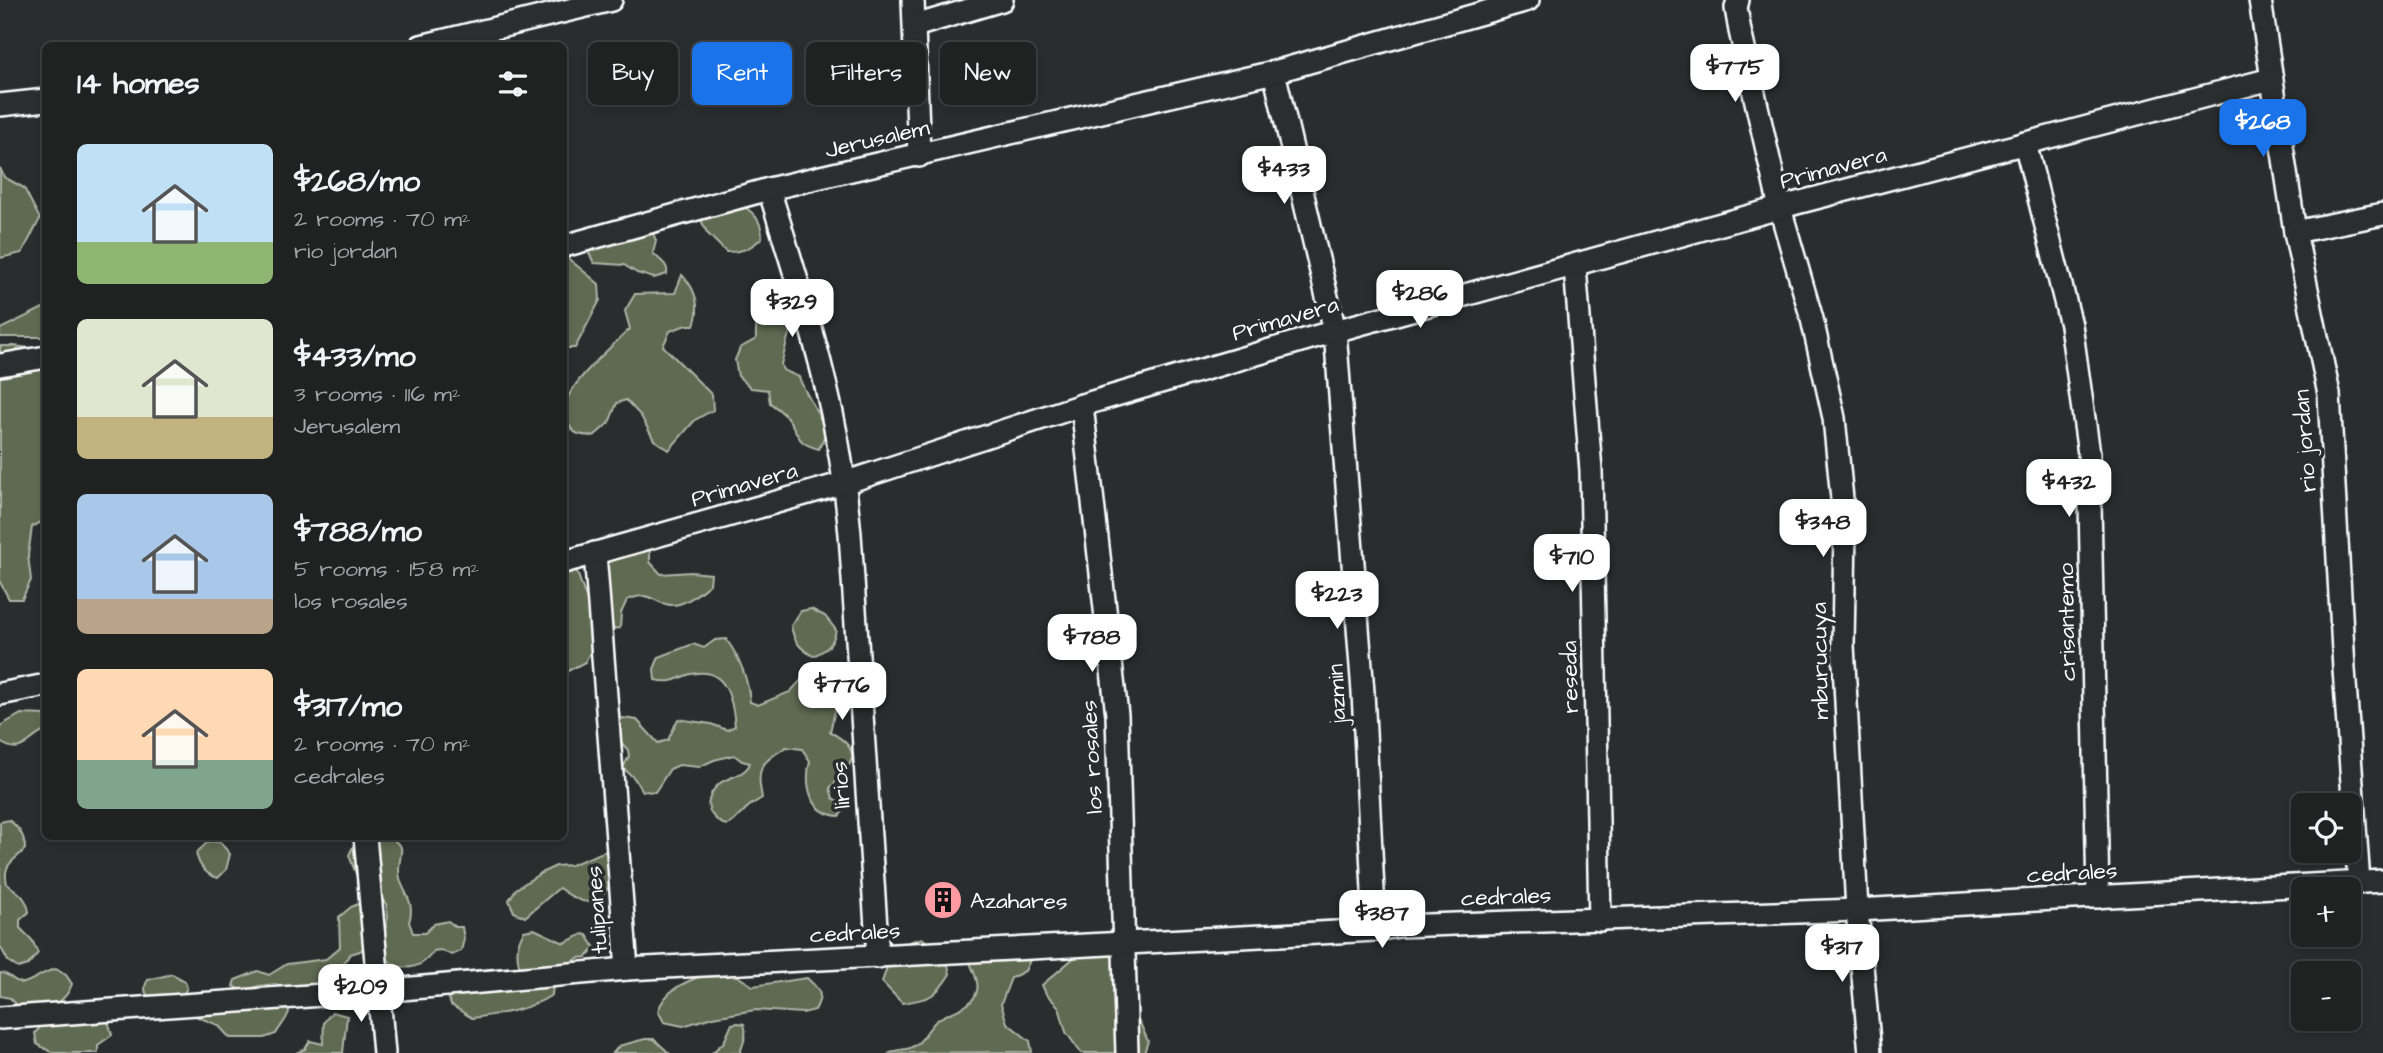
<!DOCTYPE html>
<meta charset="utf-8">
<style>
body{margin:0;font-family:"Architects Daughter",sans-serif;background:#282a2a;color:#f1f3f6;height:100vh;display:flex;flex-direction:column;font-size:26px;white-space:nowrap}
*{box-sizing:border-box;margin:0}
p{font-size:23px;color:#a2a4a5}
.icon{flex:none;width:38px;height:38px;fill:none;stroke:currentColor;stroke-width:2;stroke-linecap:round;stroke-linejoin:round}
.map{position:relative;flex:1;overflow:hidden}
.sheet{position:absolute;left:42px;top:42px;width:525px;height:798px;display:flex;flex-direction:column;background:#202222;border-radius:10px;box-shadow:0 4px 10px #0003,0 0 0 2px #3d3f40}
.sheet>*{flex:none}
.hud{position:absolute;left:588px;top:42px;width:665px;height:63px;display:flex;gap:14px}
.fabs{position:absolute;left:2291px;top:793px;display:grid;gap:14px}
.fabs a{display:grid;place-items:center;width:70px;height:70px;border-radius:10px;background:#202222;box-shadow:0 4px 10px #0003,0 0 0 2px #3d3f40;font-size:35px}
.price{position:absolute;translate:-50% -60px;padding:0 16px;border-radius:14px;background:#fff;color:#222;font-size:23px;line-height:46px;filter:drop-shadow(0 2px 4px #0008)}
.price::after{content:'';position:absolute;left:50%;top:42px;width:21px;height:16px;margin-left:-10px;background:inherit;clip-path:polygon(0 0,100% 0,50% 100%)}
.price.on{background:#1a73e8;color:#fff}
ul{padding:0;list-style:none}
li{display:flex;align-items:center;gap:21px;height:175px;padding:0 35px}
li span{display:grid;place-items:center;flex:none;width:196px;height:140px;border-radius:10px;color:#555}
li>.icon{margin-inline-start:auto}
span .icon{width:84px;height:84px;fill:#fffc;stroke-width:1}
li b{font-size:30px}
h2{display:flex;justify-content:space-between;align-items:center;height:84px;padding:0 35px;font-size:30px}
.pill{padding:0 24px;border-radius:10px;background:#202222;box-shadow:0 4px 10px #0003,0 0 0 2px #3d3f40;font-size:24px;line-height:63px}
.pill.on{background:#1a73e8;color:#fff}
.map>svg:first-child{display:block}
.green{fill:#5e6b52;stroke:#aeb5a8;stroke-width:2}
.lines{fill:none;stroke-linecap:round;stroke-linejoin:round}
.minor-casing{stroke:#fff;stroke-width:26}
.minor{stroke:#2a2d2e;stroke-width:21}
.labels{text-anchor:middle;stroke-width:7;stroke-linejoin:round;paint-order:stroke}
.street-label{font-size:23px;fill:#fff;stroke:#2a2d2e}
.poi-label{font-size:23px;fill:#fff;stroke:#2a2d2e;text-anchor:start}
</style>
<div class="map">
<svg width="2383" height="1053" viewBox="0 0 2383 1053">
<rect width="100%" height="100%" fill="#2a2d2e"/>
<filter id="ink" filterUnits="userSpaceOnUse"><feTurbulence type="fractalNoise" baseFrequency=".0143" numOctaves="2"/><feDisplacementMap in="SourceGraphic" scale="14" xChannelSelector="R" yChannelSelector="G"/><feConvolveMatrix kernelMatrix="1 2 1 2 8 2 1 2 1" color-interpolation-filters="sRGB"/></filter>
<g filter="url(#ink)">
<g class="green">
<polygon points="0,168 4,177 24,188 40,219 22,253 0,258"/>
<path d="M738 203C754 212 762 220 762 238 749 249 743 252 726 252L707 233 701 220 706 206Z"/>
<path d="M650 224 656 241 653 253C659 260 669 264 667 274L654 278 637 273 624 265 594 263 586 247Z"/>
<polygon points="564,255 599,284 600,300 575,348 564,348"/>
<path d="M682 275C696 289 701 307 694 325H686L670 331 663 346 712 395 713 410 695 420 669 450 654 440 641 416 626 400 617 403 609 423 594 436C581 435 574 436 568 423 567 420 565 417 564 413 562 388 613 345 630 329L625 311 635 294 675 293Z"/>
<path d="M776 305 795 314C796 331 789 329 787 341 785 349 784 355 781 364L783 370 799 377C806 397 820 412 826 432L819 449C798 443 801 440 791 423 787 415 777 408 770 403L768 390 751 388 738 376 735 360 740 348 756 339C755 319 758 313 776 305Z"/>
<polygon points="45,307 45,337 0,337 0,329"/>
<polygon points="0,346 14,346 45,350 45,520 32,527 28,555 31,580 22,599 9,599 0,582"/>
<path d="M650 548V562L661 574 691 572 711 574 710 584C700 592 685 606 670 605 649 602 654 590 627 600L621 613 620 628 609 629 603 570 609 559Z"/>
<polygon points="564,558 573,560 586,598 597,615 601,632 585,662 564,673"/>
<path d="M811 609 825 616 836 630C833 645 827 650 813 656 799 648 794 641 791 626L801 611Z"/>
<path d="M726 639C740 658 748 678 750 702L758 705 790 692 802 679 815 674 829 675 837 701 830 732C866 751 852 765 830 788L833 798 847 807 839 816C810 814 804 785 810 761L802 749 786 747C760 764 756 767 762 798 756 802 749 805 744 811 733 821 729 833 714 817 704 807 709 793 719 784 726 778 737 777 744 771 747 769 749 766 750 763L742 761 734 755 714 760 699 767 679 765 670 769 655 792 643 791 634 778 623 768 629 756 628 750 619 740 617 723 623 718 637 720 658 743 668 740 678 719 711 724 727 730 735 726C733 704 728 670 698 673 679 674 678 685 655 680L654 669 659 657 693 644 704 648 715 640Z"/>
<path d="M21 714 45 715V731C26 739 23 757 0 742V726Z"/>
<path d="M9 820C19 828 25 836 25 849 14 862 2 863 7 884 18 892 27 897 29 912L20 920V928L32 940 38 953 28 965 18 968 8 961 0 946V822Z"/>
<path d="M360 837H391L401 847C402 855 399 861 399 869 398 890 417 898 409 922L413 933H425L434 924 448 921 456 927H462L464 939 461 951 452 955 440 950 434 951C418 973 396 973 380 951L388 917 386 904 378 894 359 882 349 855 357 838Z"/>
<path d="M209 841 220 842 230 854 226 870 218 878C206 875 199 866 196 853Z"/>
<path d="M608 850 615 877C598 907 587 909 559 888L525 917 514 912 509 900 516 889 541 873 556 866 571 865Z"/>
<polygon points="367,900 375,939 360,951 350,954 336,975 302,990 292,990 275,984 259,986 244,991 233,986 235,980 258,971 269,975 287,964 326,959 340,947 339,917 351,907"/>
<path d="M534 929 564 943 583 934 587 935 595 948 587 957 578 958 568 966 522 974C516 958 515 946 524 931Z"/>
<path d="M922 938 946 956 950 974C935 998 929 999 902 1003L882 982 889 961 909 942Z"/>
<path d="M1000 938 1022 948 1030 960 1025 971 1011 978 1001 1004 1007 1023 1030 1041 1032 1052 890 1053C897 1048 903 1051 910 1048 923 1043 926 1030 936 1021 948 1011 969 1010 976 994 986 971 939 942 1000 938Z"/>
<polygon points="1115,942 1126,1004 1140,1023 1148,1041 1144,1053 1081,1053 1066,1032 1059,1007 1046,994 1042,985 1082,951"/>
<path d="M56 969 66 975 72 984C64 1008 44 1007 22 1010L10 998 0 996V973C10 973 13 982 22 983 28 984 46 970 56 969Z"/>
<path d="M711 972 732 973 753 986 807 978C820 990 824 993 815 1010L803 1013 755 1010 713 1017 683 1026 664 1022 658 1011C666 987 689 981 711 972Z"/>
<path d="M172 974 185 981 187 988 182 997 154 1003C147 997 141 989 148 980Z"/>
<path d="M553 985 552 995C527 1011 500 1014 472 1018L451 1005 443 986Z"/>
<path d="M256 989C272 990 283 997 289 1012 286 1021 280 1026 276 1034L264 1038H230L218 1025 185 1012 245 996Z"/>
<path d="M103 999C111 1008 117 1013 109 1024L112 1035 98 1045V1053H53L37 1044 35 1033 43 1024 85 1019 93 1001Z"/>
<polygon points="332,1012 347,1016 343,1053 296,1053 305,1049 310,1041 323,1044 324,1022"/>
<path d="M738 1023 744 1024C748 1035 743 1043 740 1053H712L724 1042 732 1024Z"/>
<polygon points="645,1039 654,1039 669,1053 613,1053 619,1046"/>
</g>
<g class="lines">
<defs>
<g id="minor">
<polyline points="913,0 919,156"/>
<polyline points="1738,0 1736,8 1740,31 1780,208 1812,319 1834,418 1845,529 1843,645 1857,910 1870,1053"/>
<polyline points="2260,0 2295,232 2329,394 2344,669 2359,883"/>
<polyline points="915,26 1002,0"/>
<polyline points="421,46 611,0"/>
<polyline points="1274,72 1335,331 1363,692 1375,930"/>
<polyline points="0,105 46,100"/>
<polyline points="2025,143 2071,325 2089,454 2098,897"/>
<path d="M769 189C794 271 821 353 837 438 843 470 847 502 850 534L878 957"/>
<polyline points="2295,232 2383,214"/>
<polyline points="564,246 769,189 1274,72 1528,0"/>
<polyline points="1575,266 1591,471 1600,920"/>
<polyline points="0,365 46,357"/>
<polyline points="1082,405 1117,715 1127,1053"/>
<polyline points="595,553 627,969"/>
<polyline points="564,562 844,483 1082,405 1335,331 1797,203 2271,79"/>
<polyline points="0,694 46,685"/>
<polyline points="365,836 384,1053"/>
<polyline points="0,1018 379,991 627,969 1375,930 1399,926 1857,910 2383,881"/>
</g>
</defs>
<use href="#minor" class="minor-casing"/>
<use href="#minor" class="minor"/>
</g>
</g>
<defs>
<symbol id="building-disc" viewBox="-11 -11 22 22"><circle r="9.5" fill="#ff9aa2" stroke="#2a2d2e"/><path d="M-4-6H4V6H1V3H-1V6H-4ZM-2.5-4.3h1.7v1.8h-1.7ZM.8-4.3h1.7v1.8H.8ZM-2.5-1h1.7V.8h-1.7ZM.8-1h1.7V.8H.8Z" fill="#111"/></symbol>
</defs>
<g fill-rule="evenodd">
<use href="#building-disc" x="921" y="878" width="44" height="44"/>
</g>
<g class="labels">
<g class="street-label">
<text transform="translate(877 138) rotate(-13)" y="8">Jerusalem</text>
<text transform="translate(1833 167) rotate(-15)" y="8">Primavera</text>
<text transform="translate(1285 318) rotate(-16)" y="8">Primavera</text>
<text transform="translate(2304 441) rotate(-94)" y="8">rio jordan</text>
<text transform="translate(744 484) rotate(-16)" y="8">Primavera</text>
<text transform="translate(2066 622) rotate(-91)" y="8">crisantemo</text>
<text transform="translate(1819 661) rotate(-91)" y="8">mburucuya</text>
<text transform="translate(1569 677) rotate(-91)" y="8">reseda</text>
<text transform="translate(1336 694) rotate(-93)" y="8">jazmin</text>
<text transform="translate(1091 757) rotate(-93)" y="8">los rosales</text>
<text transform="translate(840 785) rotate(-94)" y="8">lirios</text>
<text transform="translate(2072 872) rotate(-3)" y="8">cedrales</text>
<text transform="translate(1506 896) rotate(-2)" y="8">cedrales</text>
<text transform="translate(596 910) rotate(-94)" y="8">tulipanes</text>
<text transform="translate(855 932) rotate(-3)" y="8">cedrales</text>
</g>
<g class="poi-label">
<text x="970" y="908">Azahares</text>
</g>
</g>
</svg>
<div class="fabs">
<a><svg class="icon" aria-label="locate" viewBox="0 0 24 24"><circle cx="12" cy="12" r="6"/><path d="M12 2v4M12 18v4M2 12h4M18 12h4"/></svg></a>
<a>+</a>
<a>−</a>
</div>
<b class="price" style="left:1735px;top:104px">$775</b>
<b class="price on" style="left:2263px;top:159px">$268</b>
<b class="price" style="left:1284px;top:206px">$433</b>
<b class="price" style="left:1420px;top:330px">$286</b>
<b class="price" style="left:792px;top:339px">$329</b>
<b class="price" style="left:2069px;top:519px">$432</b>
<b class="price" style="left:1823px;top:559px">$348</b>
<b class="price" style="left:1572px;top:594px">$710</b>
<b class="price" style="left:1337px;top:631px">$223</b>
<b class="price" style="left:1092px;top:674px">$788</b>
<b class="price" style="left:842px;top:722px">$776</b>
<b class="price" style="left:1382px;top:950px">$387</b>
<b class="price" style="left:1842px;top:984px">$317</b>
<b class="price" style="left:361px;top:1024px">$209</b>
<div class="hud">
<a class="pill">Buy</a>
<a class="pill on">Rent</a>
<a class="pill">Filters</a>
<a class="pill">New</a>
</div>
<section class="sheet">
<h2>14 homes<svg class="icon" aria-label="filters" viewBox="0 0 24 24"><path d="M4 7h16M4 17h16"/><circle cx="9" cy="7" r="2"/><circle cx="15" cy="17" r="2"/></svg></h2>
<ul>
<li><span style="background:linear-gradient(#bfe0f5 70%,#8fb573 0)"><svg class="icon" aria-label="home" viewBox="0 0 24 24"><path d="M3 11l9-7 9 7M6 9v11h12V9"/></svg></span><div><b>$268/mo</b><p>2 rooms · 70 m²</p><p>rio jordan</p></div></li>
<li><span style="background:linear-gradient(#dfe7d0 70%,#c2b280 0)"><svg class="icon" aria-label="home" viewBox="0 0 24 24"><path d="M3 11l9-7 9 7M6 9v11h12V9"/></svg></span><div><b>$433/mo</b><p>3 rooms · 116 m²</p><p>Jerusalem</p></div></li>
<li><span style="background:linear-gradient(#a9c7e8 75%,#b9a48a 0)"><svg class="icon" aria-label="home" viewBox="0 0 24 24"><path d="M3 11l9-7 9 7M6 9v11h12V9"/></svg></span><div><b>$788/mo</b><p>5 rooms · 158 m²</p><p>los rosales</p></div></li>
<li><span style="background:linear-gradient(#ffd9b3 65%,#7fa58c 0)"><svg class="icon" aria-label="home" viewBox="0 0 24 24"><path d="M3 11l9-7 9 7M6 9v11h12V9"/></svg></span><div><b>$317/mo</b><p>2 rooms · 70 m²</p><p>cedrales</p></div></li>
</ul>
</section>
</div>
